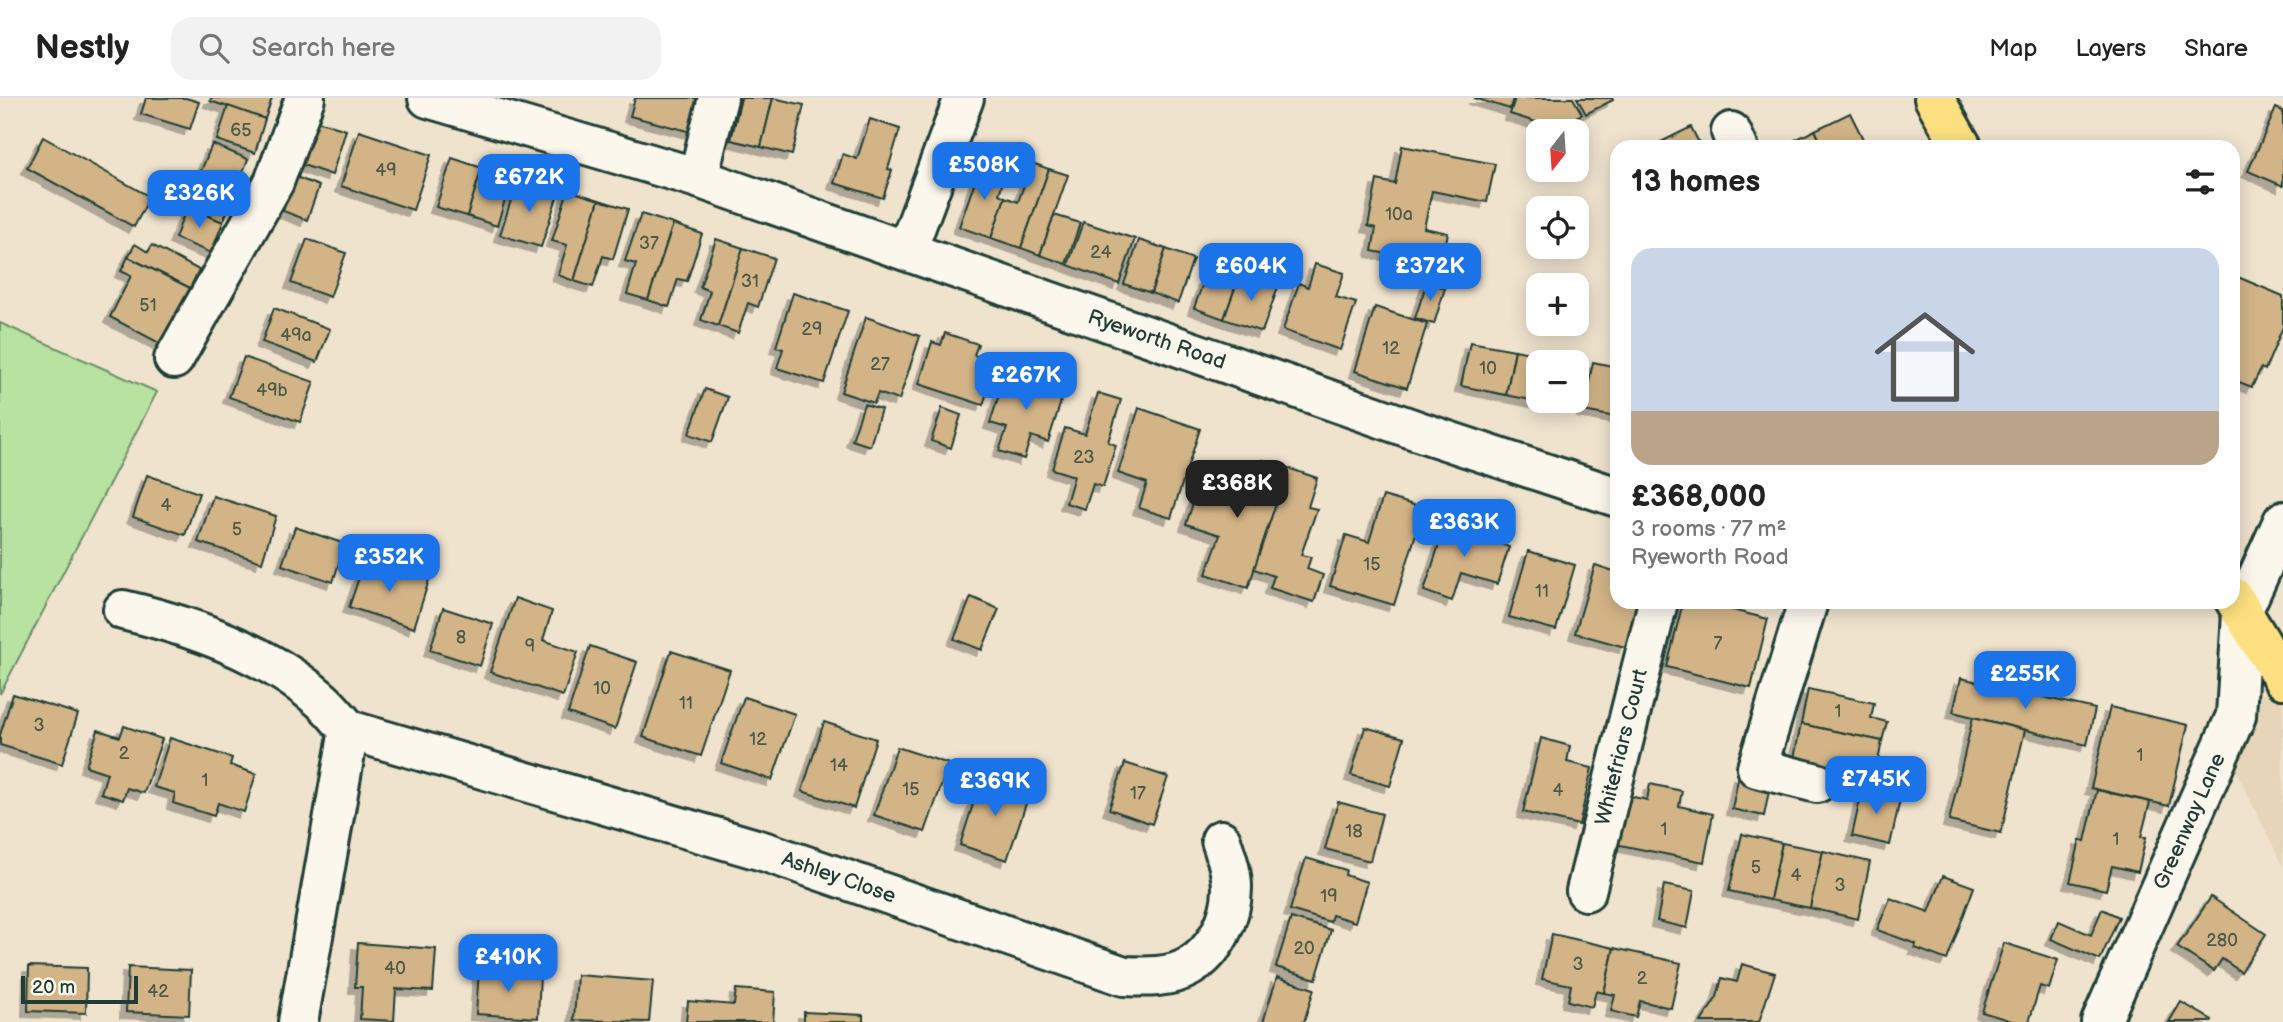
<!DOCTYPE html>
<meta charset="utf-8">
<style>
body{margin:0;font-family:"Balsamiq Sans",sans-serif;background:#f2f2f2;color:#222;height:100vh;display:flex;flex-direction:column;font-size:26px;white-space:nowrap}
*{box-sizing:border-box;margin:0}
p{font-size:23px;color:#767676}
.icon{flex:none;width:38px;height:38px;fill:none;stroke:currentColor;stroke-width:2;stroke-linecap:round;stroke-linejoin:round}
.map{position:relative;flex:1;overflow:hidden}
.details{position:absolute;left:1610px;top:42px;width:630px;height:469px;display:flex;flex-direction:column;background:#fff;border-radius:21px;box-shadow:0 4px 18px #0003}
.details>*{flex:none}
.needle{width:46px;rotate:197deg}
.tools{position:absolute;left:1526px;top:21px;display:grid;gap:14px}
.tools a{display:grid;place-items:center;width:63px;height:63px;border-radius:14px;background:#fff;box-shadow:0 4px 18px #0003;font-size:35px}
.scale{position:absolute;left:21px;bottom:18px;width:117px;box-sizing:border-box;padding-left:7px;border:4px solid #1f3d34;border-top:0;font-size:19px;line-height:24px;white-space:nowrap;color:#1f3d34;-webkit-text-stroke:5px #fbf7ec;paint-order:stroke}
.price{position:absolute;translate:-50% -60px;padding:0 16px;border-radius:14px;background:#1a73e8;color:#fff;font-size:23px;line-height:46px;filter:drop-shadow(0 2px 4px #0008)}
.price::after{content:'';position:absolute;left:50%;top:42px;width:21px;height:16px;margin-left:-10px;background:inherit;clip-path:polygon(0 0,100% 0,50% 100%)}
.price.current{background:#222;color:#fff}
ul{padding:0;list-style:none}
li{display:grid;align-content:center;gap:14px;height:371px;padding:0 21px}
li span{display:grid;place-items:center;height:217px;border-radius:21px;color:#555}
li>.icon{margin-inline-start:auto}
span .icon{width:126px;height:126px;fill:#fffc;stroke-width:1}
li b{font-size:30px}
h2{display:flex;justify-content:space-between;align-items:center;height:84px;padding:0 21px;font-size:30px}
header{display:flex;align-items:center;gap:42px;box-sizing:border-box;height:98px;padding:0 35px;background:#fff;border-bottom:2px solid #e0e0e0}
header strong{font-size:33px}
nav{display:flex;gap:38px;margin-inline-start:auto;font-size:24px}
.search{width:490px;height:63px;background:#f2f2f2;display:flex;align-items:center;gap:18px;box-sizing:border-box;padding:0 24px;border-radius:21px;color:#767676;font-size:26px}
.map>svg:first-child{display:block}
.built{fill:#e7d5b9}
.green{fill:#b8e29f;stroke:#6c906a;stroke-width:2}
.building{fill:#d3b487;stroke:#1f3d34;stroke-width:2;filter:url(#shadow)}
.lines{fill:none;stroke-linecap:round;stroke-linejoin:round}
.minor-casing{stroke:#1f3d34;stroke-width:44}
.highway-casing{stroke:#1f3d34;stroke-width:44}
.minor{stroke:#fbf7ec;stroke-width:38}
.highway{stroke:#fce080;stroke-width:38}
.labels{text-anchor:middle;stroke-width:5;stroke-linejoin:round;paint-order:stroke}
.number-label{font-size:18px;fill:#4c5b49}
.street-label{font-size:21px;fill:#1f3d34;stroke:#fbf7ec}
</style>
<header>
<strong>Nestly</strong>
<div class="search"><svg class="icon" aria-label="search" viewBox="0 0 24 24"><circle cx="10" cy="10" r="6"/><path d="M15 15l6 6"/></svg>Search here</div>
<nav><a>Map</a><a>Layers</a><a>Share</a></nav>
</header>
<div class="map">
<svg width="2283" height="924" viewBox="0 0 2283 924">
<defs>
<filter id="shadow"><feDropShadow dx="-6" dy="6" stdDeviation="0" flood-color="#0004"/></filter>
</defs>
<rect width="100%" height="100%" fill="#efe3ce"/>
<filter id="ink" filterUnits="userSpaceOnUse"><feTurbulence type="fractalNoise" baseFrequency=".0143" numOctaves="2"/><feDisplacementMap in="SourceGraphic" scale="14" xChannelSelector="R" yChannelSelector="G"/><feConvolveMatrix kernelMatrix="1 2 1 2 8 2 1 2 1" color-interpolation-filters="sRGB"/></filter>
<g filter="url(#ink)">
<polygon class="built" points="2283,588 2283,769 2210,619"/>
<polygon class="green" points="0,225 157,294 0,596"/>
<g class="building">
<polygon points="146,0 186,0 199,4 190,31 141,16"/>
<polygon points="211,0 272,0 265,21 210,3"/>
<polygon points="635,0 704,0 695,35 630,18"/>
<polygon points="741,0 773,0 761,49 731,42"/>
<polygon points="773,0 804,7 792,57 761,49"/>
<polygon points="1474,0 1513,0 1510,11"/>
<polygon points="1515,0 1573,0 1582,16 1555,30 1510,16"/>
<polygon points="1577,0 1612,0 1613,2 1586,16"/>
<polygon points="228,8 265,21 255,55 217,42"/>
<polygon points="2276,10 2283,13 2283,88 2248,73"/>
<polygon points="1850,15 1867,49 1823,49 1815,32"/>
<polygon points="870,21 900,31 888,71 892,72 883,100 834,85 843,56 857,61"/>
<polygon points="317,23 346,32 332,77 303,67"/>
<polygon points="1691,29 1701,49 1651,49"/>
<polygon points="1815,32 1823,49 1781,49"/>
<polygon points="359,33 431,57 413,112 341,88"/>
<polygon points="43,39 150,99 134,129 27,70"/>
<polygon points="212,46 248,61 236,92 199,78"/>
<polygon points="1402,48 1495,66 1487,104 1432,93 1424,130 1448,135 1441,167 1372,153 1376,130 1368,128 1377,82 1395,86"/>
<polygon points="452,60 482,70 467,118 436,109"/>
<polygon points="1032,65 1049,71 1021,150 991,140 1005,99 1018,104"/>
<polygon points="981,66 1006,75 999,96 1005,99 991,140 959,129"/>
<polygon points="482,70 512,79 497,128 467,118"/>
<polygon points="1049,71 1068,77 1040,157 1021,150"/>
<polygon points="199,78 236,92 223,124 187,109"/>
<polygon points="296,79 319,88 307,122 283,113"/>
<polygon points="517,83 558,96 541,149 500,137"/>
<polygon points="568,92 599,102 574,183 558,177 567,147 552,143"/>
<polygon points="599,102 628,111 613,161 603,158 593,189 574,183"/>
<polygon points="187,109 223,124 211,155 175,140"/>
<polygon points="641,116 673,126 648,202 627,196 636,166 625,163"/>
<polygon points="1054,117 1080,125 1066,166 1040,157"/>
<polygon points="1083,124 1135,141 1119,186 1068,167"/>
<polygon points="673,126 702,136 687,183 678,181 669,209 648,202"/>
<polygon points="307,141 346,155 330,199 291,185"/>
<polygon points="716,141 743,150 718,228 701,222 710,193 700,189"/>
<polygon points="1139,142 1166,151 1151,195 1124,186"/>
<polygon points="135,146 148,154 152,147 199,172 190,190 128,159"/>
<polygon points="743,150 774,160 758,209 748,205 738,235 718,228"/>
<polygon points="1166,151 1193,161 1178,205 1151,195"/>
<polygon points="128,159 190,190 161,246 110,219 131,178 121,173"/>
<polygon points="1210,166 1240,176 1224,221 1194,210"/>
<polygon points="1315,166 1344,175 1336,199 1356,205 1340,252 1283,232 1299,185 1308,189"/>
<polygon points="1240,176 1278,189 1262,234 1224,221"/>
<polygon points="2233,177 2283,198 2283,229 2265,272 2261,270 2252,289 2239,284 2236,290 2233,289"/>
<polygon points="1427,184 1445,190 1434,226 1415,220"/>
<polygon points="793,195 848,213 824,285 777,270 783,251 776,249"/>
<polygon points="1375,209 1427,226 1407,290 1355,273"/>
<polygon points="274,210 330,231 317,264 262,244"/>
<polygon points="866,219 920,238 899,302 878,295 874,305 841,294"/>
<polygon points="945,235 978,246 974,257 997,265 983,307 919,286 932,244 941,247"/>
<polygon points="1470,244 1515,252 1506,297 1461,288"/>
<polygon points="1515,252 1560,261 1560,264 1538,264 1538,303 1552,303 1551,306 1506,297"/>
<polygon points="244,259 314,284 300,324 229,299"/>
<polygon points="1593,264 1617,269 1616,319 1583,313"/>
<polygon points="1007,272 1065,291 1048,344 1031,338 1024,361 999,353 1007,330 990,325"/>
<polygon points="705,291 728,299 712,344 689,336"/>
<polygon points="1098,295 1121,302 1108,344 1116,347 1103,389 1093,386 1085,411 1066,405 1074,378 1052,371 1065,330 1085,336"/>
<polygon points="864,306 881,311 870,348 852,342"/>
<polygon points="942,310 961,317 951,350 931,343"/>
<polygon points="1139,310 1200,331 1171,420 1139,410 1147,385 1118,375"/>
<polygon points="1263,362 1288,370 1248,490 1206,476 1220,437 1186,426 1204,373 1254,390"/>
<polygon points="1288,370 1317,380 1308,409 1317,411 1301,457 1311,459 1307,471 1323,477 1314,504 1270,490 1274,478 1254,471"/>
<polygon points="147,377 199,395 185,437 133,419"/>
<polygon points="213,398 276,418 262,464 198,444"/>
<polygon points="1383,398 1424,410 1394,507 1330,488 1346,437 1369,444"/>
<polygon points="1447,422 1494,437 1492,443 1509,449 1497,486 1461,475 1452,503 1424,493"/>
<polygon points="295,429 345,446 333,484 282,467"/>
<polygon points="1528,453 1575,467 1556,532 1509,519"/>
<polygon points="365,462 429,482 414,530 349,509"/>
<polygon points="1595,467 1617,474 1617,504 1638,504 1625,549 1575,535"/>
<polygon points="971,499 999,511 982,552 954,541"/>
<polygon points="515,500 552,513 543,542 578,554 563,598 490,574"/>
<polygon points="1683,504 1701,504 1768,521 1751,590 1667,569"/>
<polygon points="443,510 493,526 480,568 430,552"/>
<polygon points="590,548 637,564 615,631 568,615"/>
<polygon points="671,553 730,572 701,658 643,639"/>
<polygon points="1961,580 2095,611 2087,647 1953,614"/>
<polygon points="1808,591 1874,605 1871,620 1887,624 1882,643 1801,626"/>
<polygon points="13,596 78,616 62,666 0,647 0,637"/>
<polygon points="744,599 795,616 772,682 721,665"/>
<polygon points="2110,609 2188,627 2169,708 2091,690"/>
<polygon points="1973,619 2025,632 2001,735 1949,723"/>
<polygon points="824,624 876,641 854,710 802,693"/>
<polygon points="1801,626 1882,643 1877,668 1858,664 1855,678 1793,665"/>
<polygon points="124,628 162,641 144,695 127,690 123,702 101,695 107,675 86,668 98,632 120,639"/>
<polygon points="1365,629 1404,640 1390,688 1351,677"/>
<polygon points="170,640 232,660 230,667 256,676 244,714 218,705 214,718 173,705 175,695 154,689"/>
<polygon points="1541,640 1570,648 1567,664 1592,670 1579,727 1523,714"/>
<polygon points="897,649 949,666 925,734 874,717"/>
<polygon points="1125,665 1168,679 1152,726 1109,711"/>
<polygon points="1739,676 1771,683 1764,718 1732,711"/>
<polygon points="982,678 1030,694 1007,762 960,747"/>
<polygon points="1650,686 1682,693 1679,708 1713,716 1704,764 1615,746 1625,697 1647,702"/>
<polygon points="1863,688 1901,697 1890,747 1852,738"/>
<polygon points="2097,692 2150,704 2141,739 2146,739 2138,774 2112,768 2106,792 2070,784 2080,742 2085,743"/>
<polygon points="1338,704 1382,716 1370,763 1325,751"/>
<polygon points="1742,736 1782,745 1770,802 1729,793"/>
<polygon points="1782,745 1823,753 1810,810 1770,802"/>
<polygon points="1823,753 1870,764 1858,821 1810,810"/>
<polygon points="1306,760 1346,772 1345,777 1367,784 1355,824 1332,817 1330,824 1290,812"/>
<polygon points="1943,778 1974,789 1947,862 1915,850 1916,846 1877,832 1890,800 1929,814"/>
<polygon points="1664,787 1694,793 1687,830 1657,823"/>
<polygon points="2211,799 2266,836 2241,874 2222,861 2214,873 2177,849"/>
<polygon points="2102,811 2119,819 2100,862 2051,841 2059,823 2091,837"/>
<polygon points="1291,820 1331,832 1316,881 1276,869"/>
<polygon points="1552,836 1614,850 1604,895 1596,893 1592,909 1568,903 1571,887 1542,881"/>
<polygon points="358,845 436,851 433,893 396,891 394,923 360,921 362,889 355,889"/>
<polygon points="2004,845 2058,862 2049,891 2040,888 2029,924 2015,924 1982,914"/>
<polygon points="1614,850 1681,865 1671,910 1640,903 1636,919 1611,913 1615,897 1604,895"/>
<polygon points="1742,866 1775,875 1759,924 1701,924 1717,899 1722,880 1737,884"/>
<polygon points="29,868 87,870 86,915 28,913"/>
<polygon points="128,869 191,872 189,917 126,914"/>
<polygon points="479,872 540,877 538,920 476,916"/>
<polygon points="577,877 653,883 649,924 574,922"/>
<polygon points="1277,879 1314,891 1304,924 1263,924"/>
<polygon points="736,891 775,894 773,924 686,924 688,903 734,907"/>
<polygon points="2181,904 2212,922 2211,924 2169,924"/>
<polygon points="804,914 863,917 863,924 804,924"/>
</g>
<g class="lines">
<defs>
<g id="minor">
<polyline points="428,0 698,80 1421,334 1617,399"/>
<polyline points="1731,34 1738,49"/>
<polyline points="698,80 718,0"/>
<polyline points="907,152 964,0"/>
<polyline points="174,261 274,84 305,0"/>
<polyline points="1808,504 1757,670 1817,685"/>
<path d="M123 512C192 528 265 554 319 600 330 609 339 621 349 632L766 754 1124 878C1145 879 1170 880 1189 869 1215 854 1232 820 1232 790 1232 773 1226 758 1221 742"/>
<polyline points="1586,793 1658,504"/>
<polyline points="298,924 349,632"/>
<polyline points="2101,924 2236,618 2242,514 2283,423"/>
</g>
<g id="highway">
<polyline points="1934,0 1962,49"/>
<polyline points="2233,499 2283,581"/>
</g>
</defs>
<use href="#minor" class="minor-casing"/>
<use href="#highway" class="highway-casing"/>
<use href="#minor" class="minor"/>
<use href="#highway" class="highway"/>
</g>
</g>
<g class="labels">
<g class="number-label">
<text x="241" y="38">65</text>
<text x="386" y="78">49</text>
<text x="1399" y="122">10a</text>
<text x="649" y="151">37</text>
<text x="1101" y="160">24</text>
<text x="750" y="189">31</text>
<text x="148" y="213">51</text>
<text x="812" y="237">29</text>
<text x="296" y="243">49a</text>
<text x="1391" y="256">12</text>
<text x="880" y="272">27</text>
<text x="1488" y="276">10</text>
<text x="272" y="298">49b</text>
<text x="1084" y="365">23</text>
<text x="166" y="413">4</text>
<text x="237" y="437">5</text>
<text x="1372" y="472">15</text>
<text x="1542" y="499">11</text>
<text x="461" y="545">8</text>
<text x="1718" y="551">7</text>
<text x="530" y="554">9</text>
<text x="602" y="596">10</text>
<text x="686" y="611">11</text>
<text x="1838" y="619">1</text>
<text x="39" y="633">3</text>
<text x="758" y="647">12</text>
<text x="124" y="661">2</text>
<text x="2140" y="663">1</text>
<text x="839" y="673">14</text>
<text x="205" y="688">1</text>
<text x="911" y="697">15</text>
<text x="1558" y="698">4</text>
<text x="1138" y="701">17</text>
<text x="1664" y="737">1</text>
<text x="1354" y="739">18</text>
<text x="2116" y="747">1</text>
<text x="1756" y="775">5</text>
<text x="1796" y="783">4</text>
<text x="1840" y="793">3</text>
<text x="1329" y="804">19</text>
<text x="2222" y="848">280</text>
<text x="1304" y="856">20</text>
<text x="1578" y="872">3</text>
<text x="395" y="876">40</text>
<text x="1642" y="886">2</text>
<text x="158" y="899">42</text>
</g>
<g class="street-label">
<text transform="translate(1157 241) rotate(19)" y="7">Ryeworth Road</text>
<text transform="translate(1621 649) rotate(-76)" y="7">Whitefriars Court</text>
<text transform="translate(2189 723) rotate(-66)" y="7">Greenway Lane</text>
<text transform="translate(839 779) rotate(19)" y="7">Ashley Close</text>
</g>
</g>
</svg>
<div class="tools">
<a><svg class="needle" viewBox="-14 -14 28 28"><path d="M0-13l5 13h-10z" fill="#e53935"/><path d="M0 13l5-13h-10z" fill="#767676"/></svg></a>
<a><svg class="icon" aria-label="locate" viewBox="0 0 24 24"><circle cx="12" cy="12" r="6"/><path d="M12 2v4M12 18v4M2 12h4M18 12h4"/></svg></a>
<a>+</a>
<a>−</a>
</div>
<div class="scale">20 m</div>
<b class="price" style="left:984px;top:104px">£508K</b>
<b class="price" style="left:529px;top:116px">£672K</b>
<b class="price" style="left:199px;top:132px">£326K</b>
<b class="price" style="left:1251px;top:205px">£604K</b>
<b class="price" style="left:1430px;top:205px">£372K</b>
<b class="price" style="left:1026px;top:314px">£267K</b>
<b class="price current" style="left:1237px;top:422px">£368K</b>
<b class="price" style="left:1464px;top:461px">£363K</b>
<b class="price" style="left:389px;top:496px">£352K</b>
<b class="price" style="left:2025px;top:613px">£255K</b>
<b class="price" style="left:1876px;top:718px">£745K</b>
<b class="price" style="left:995px;top:720px">£369K</b>
<b class="price" style="left:508px;top:896px">£410K</b>
<section class="details">
<h2>13 homes<svg class="icon" aria-label="filters" viewBox="0 0 24 24"><path d="M4 7h16M4 17h16"/><circle cx="9" cy="7" r="2"/><circle cx="15" cy="17" r="2"/></svg></h2>
<ul>
<li><span style="background:linear-gradient(#c9d6e8 75%,#b9a48a 0)"><svg class="icon" aria-label="home" viewBox="0 0 24 24"><path d="M3 11l9-7 9 7M6 9v11h12V9"/></svg></span><div><b>£368,000</b><p>3 rooms · 77 m²</p><p>Ryeworth Road</p></div></li>
</ul>
</section>
</div>
